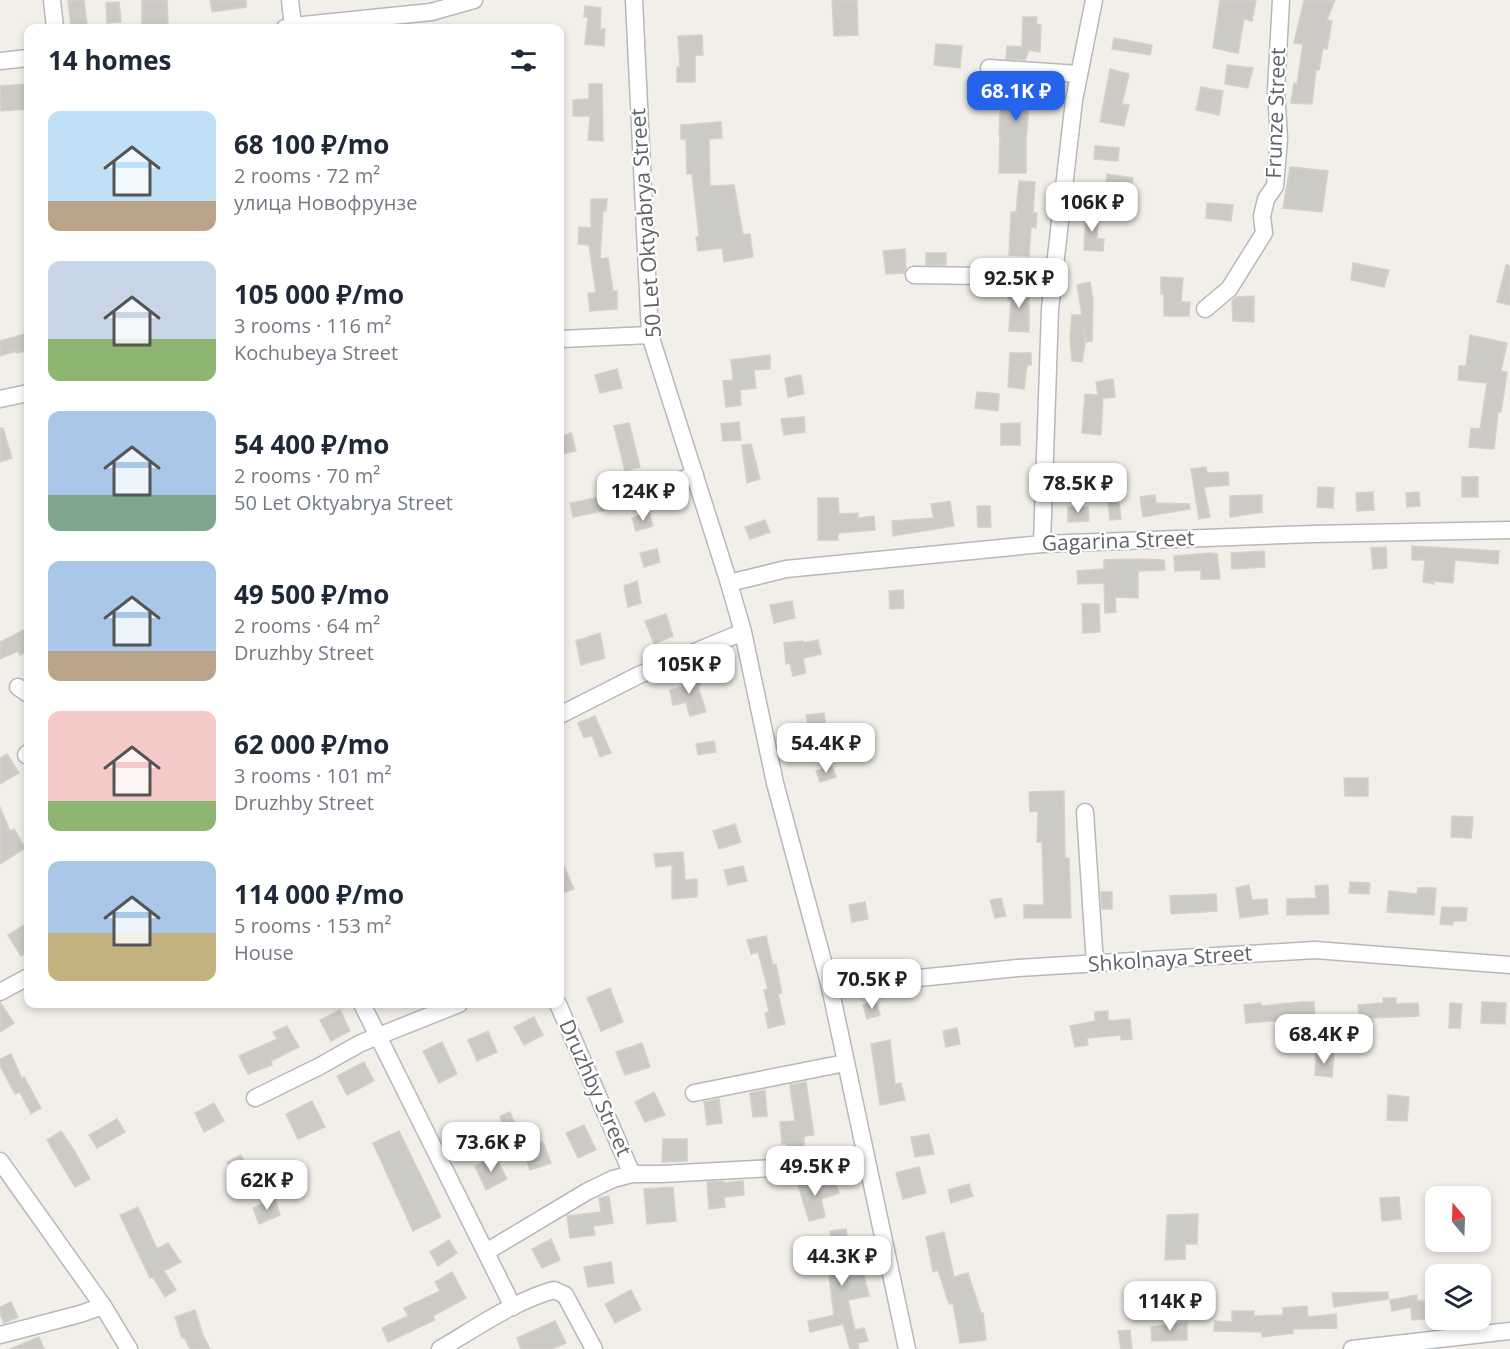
<!DOCTYPE html>
<meta charset="utf-8">
<style>
body{margin:0;font-family:"Open Sans",sans-serif;background:#f6f6f7;color:#1f2937;height:100vh;display:flex;flex-direction:column;font-size:22px;white-space:nowrap}
*{box-sizing:border-box;margin:0}
p{font-size:20px;color:#747a83}
.icon{flex:none;width:33px;height:33px;fill:none;stroke:currentColor;stroke-width:2;stroke-linecap:round;stroke-linejoin:round}
.map{position:relative;flex:1;overflow:hidden}
.details{position:absolute;left:24px;top:24px;width:540px;height:984px;display:flex;flex-direction:column;background:#fff;border-radius:12px;box-shadow:0 3px 9px #0003}
.details>*{flex:none}
.needle{width:39px;rotate:341deg}
.tools{position:absolute;left:1425px;top:1186px;display:grid;gap:12px}
.tools a{display:grid;place-items:center;width:66px;height:66px;border-radius:12px;background:#fff;box-shadow:0 3px 9px #0003;font-size:30px}
.price{position:absolute;translate:-50% -51px;padding:0 14px;border-radius:12px;background:#fff;color:#222;font-size:20px;line-height:39px;filter:drop-shadow(0 2px 3px #0008)}
.price::after{content:'';position:absolute;left:50%;top:36px;width:18px;height:14px;margin-left:-9px;background:inherit;clip-path:polygon(0 0,100% 0,50% 100%)}
.price.on{background:#2563eb;color:#fff}
ul{padding:0;list-style:none}
li{display:flex;align-items:center;gap:18px;height:150px;padding:0 24px}
li span{display:grid;place-items:center;flex:none;width:168px;height:120px;border-radius:12px;color:#555}
li>.icon{margin-inline-start:auto}
span .icon{width:72px;height:72px;fill:#fffc;stroke-width:1}
li b{font-size:26px}
h2{display:flex;justify-content:space-between;align-items:center;height:72px;padding:0 24px;font-size:26px}
.map>svg:first-child{display:block}
.building{fill:#cccac5;stroke:#d6d1c6;stroke-width:1.5}
.lines{fill:none;stroke-linecap:round;stroke-linejoin:round}
.minor-casing{stroke:#b5b8bc;stroke-width:19}
.minor{stroke:#fff;stroke-width:16}
.labels{text-anchor:middle;stroke-width:4.5;stroke-linejoin:round;paint-order:stroke}
.street-label{font-size:21px;fill:#5f6368;stroke:#fff}
</style>
<div class="map">
<svg width="1510" height="1349" viewBox="0 0 1510 1349">
<rect width="100%" height="100%" fill="#f1efe8"/>
<g class="building">
<polygon points="75,0 84,0 87,24 71,26 68,1"/>
<polygon points="142,0 167,0 168,25 142,25"/>
<polygon points="210,0 246,0 246,7 212,12"/>
<polygon points="832,0 857,0 858,35 834,36"/>
<polygon points="1220,0 1256,0 1252,21 1244,19 1238,53 1213,48"/>
<polygon points="1304,0 1335,0 1327,20 1332,21 1327,49 1323,48 1319,70 1316,70 1312,104 1291,103 1294,83 1297,84 1303,44 1294,43"/>
<polygon points="119,2 121,22 107,23 106,3"/>
<polygon points="585,6 601,8 600,29 605,29 604,46 585,44 588,17 584,17"/>
<polygon points="1023,17 1037,17 1036,24 1041,25 1040,52 1029,50 1025,60 1006,59 1007,46 1022,47"/>
<polygon points="702,35 703,55 695,55 695,82 677,82 677,67 680,67 678,36"/>
<polygon points="1114,38 1152,45 1150,55 1112,49"/>
<polygon points="936,44 962,46 960,68 934,65"/>
<polygon points="1227,65 1253,68 1248,88 1225,84"/>
<polygon points="1110,69 1129,74 1122,104 1129,105 1124,126 1100,122"/>
<polygon points="994,79 1024,81 1023,89 1051,93 1049,108 1029,105 1026,140 1026,173 999,173 1000,135 999,135 1001,97 993,96"/>
<polygon points="28,84 28,109 1,111 0,86"/>
<polygon points="589,84 602,84 603,141 588,140 590,116 573,116 573,100 589,99"/>
<polygon points="1201,87 1223,91 1219,115 1196,110"/>
<polygon points="721,122 722,138 709,139 710,186 734,185 743,235 750,234 753,257 724,262 722,248 698,251 696,237 699,237 692,174 687,174 686,139 681,139 681,125"/>
<polygon points="1095,146 1119,148 1118,161 1094,159"/>
<polygon points="1290,167 1328,171 1322,212 1283,208"/>
<polygon points="1107,174 1133,178 1130,200 1104,196"/>
<polygon points="1019,181 1035,182 1033,213 1037,213 1036,228 1031,227 1029,256 1009,255 1011,212 1016,212"/>
<polygon points="591,199 607,199 606,211 603,211 600,259 608,258 613,291 617,291 617,309 590,311 588,293 596,293 589,245 578,244 579,227 591,228"/>
<polygon points="1207,203 1233,205 1231,221 1206,218"/>
<polygon points="1086,211 1098,212 1097,239 1104,239 1103,251 1084,250"/>
<polygon points="905,249 906,269 904,273 886,274 883,251"/>
<rect x="926" y="253" width="20" height="12"/>
<polygon points="1353,263 1389,270 1384,287 1351,280"/>
<polygon points="1506,265 1510,266 1510,305 1497,302"/>
<polygon points="1161,277 1183,278 1181,302 1190,302 1189,316 1164,316 1164,294 1161,294"/>
<polygon points="1090,282 1093,299 1092,341 1086,342 1083,326 1085,344 1082,362 1072,361 1070,337 1072,315 1082,315 1077,285"/>
<polygon points="1008,287 1029,287 1029,332 1009,331 1011,300 1008,300"/>
<polygon points="1254,296 1254,322 1233,321 1232,301 1236,297"/>
<polygon points="28,333 28,350 17,353 16,351 0,356 0,341"/>
<polygon points="1470,335 1507,343 1501,371 1507,372 1501,412 1498,412 1494,449 1469,447 1471,428 1480,429 1487,383 1458,380 1459,366 1466,366"/>
<polygon points="1010,353 1031,353 1031,365 1027,365 1024,389 1008,387"/>
<polygon points="770,355 770,369 754,370 756,388 740,390 741,405 726,407 723,381 733,380 731,360"/>
<polygon points="617,369 622,388 600,393 595,375"/>
<polygon points="801,375 804,394 788,397 785,378"/>
<polygon points="1113,379 1115,397 1103,398 1101,435 1082,433 1085,394 1098,395 1096,382"/>
<polygon points="977,392 999,394 998,411 975,408"/>
<polygon points="804,417 805,432 784,435 781,419"/>
<polygon points="739,422 741,440 723,441 721,424"/>
<polygon points="629,423 640,467 625,471 614,426"/>
<polygon points="1020,423 1020,445 1001,445 1001,424"/>
<polygon points="0,428 3,428 12,458 0,462"/>
<polygon points="571,433 576,451 563,454 560,437"/>
<polygon points="751,444 760,479 747,483 742,445"/>
<polygon points="1206,467 1207,473 1228,472 1229,485 1204,487 1210,517 1199,519 1191,469"/>
<rect x="1462" y="477" width="16" height="20"/>
<polygon points="1318,487 1334,488 1333,508 1317,507"/>
<polygon points="1373,492 1374,510 1357,511 1356,493"/>
<polygon points="1419,492 1420,506 1407,507 1406,493"/>
<polygon points="1155,495 1156,503 1189,504 1190,509 1143,517 1140,497"/>
<polygon points="1262,495 1262,512 1230,517 1230,496"/>
<polygon points="605,496 608,510 573,517 570,503"/>
<polygon points="818,498 838,498 839,514 858,513 858,518 874,516 875,530 838,533 838,540 818,540"/>
<polygon points="950,501 954,526 893,536 892,521 934,518 931,504"/>
<polygon points="1119,501 1121,519 1110,520 1108,502"/>
<polygon points="977,506 990,506 991,527 978,527"/>
<polygon points="1068,507 1088,507 1089,521 1068,522"/>
<polygon points="649,512 653,526 636,531 632,518"/>
<polygon points="765,520 770,532 750,539 745,527"/>
<polygon points="1412,546 1499,551 1498,564 1455,560 1453,583 1434,581 1434,584 1423,582 1425,560 1412,560"/>
<polygon points="1386,547 1387,568 1373,569 1371,548"/>
<polygon points="657,549 660,562 644,567 640,553"/>
<polygon points="1264,551 1265,567 1232,569 1231,553"/>
<polygon points="1211,553 1217,554 1220,579 1201,579 1201,570 1175,571 1174,556"/>
<polygon points="1138,559 1164,560 1165,570 1138,571 1138,598 1115,597 1116,612 1105,613 1104,583 1078,584 1077,571 1104,569 1104,560"/>
<polygon points="637,581 641,603 628,607 624,586"/>
<polygon points="903,590 904,608 890,609 889,591"/>
<polygon points="792,601 795,618 774,623 770,605"/>
<polygon points="1082,604 1099,604 1100,632 1083,633"/>
<polygon points="666,614 673,636 654,644 645,621"/>
<polygon points="28,628 28,651 20,655 18,651 0,659 0,642"/>
<polygon points="600,633 605,658 581,665 576,641"/>
<polygon points="818,640 821,654 803,658 806,673 793,676 790,663 786,664 784,643 803,641 803,643"/>
<polygon points="698,674 701,685 698,686 706,712 690,716 686,702 673,705 670,690 683,687 680,678"/>
<polygon points="824,713 826,726 808,728 806,715"/>
<polygon points="595,716 611,753 600,757 592,735 584,738 578,723"/>
<polygon points="714,741 716,752 698,755 696,744"/>
<polygon points="7,754 19,773 0,784 0,758"/>
<polygon points="832,766 836,777 820,782 816,771"/>
<polygon points="1344,778 1368,778 1368,796 1345,796"/>
<polygon points="1064,791 1065,858 1069,858 1071,918 1024,918 1024,905 1044,905 1042,842 1037,842 1038,811 1030,812 1029,792"/>
<polygon points="0,807 10,831 14,829 25,848 0,864"/>
<polygon points="1452,816 1473,817 1471,838 1451,837"/>
<polygon points="735,824 741,842 719,849 713,831"/>
<polygon points="683,852 685,880 697,879 697,897 672,899 672,865 656,867 654,854"/>
<polygon points="560,857 574,889 560,894"/>
<polygon points="743,866 747,881 728,885 724,870"/>
<polygon points="1350,882 1370,883 1369,894 1349,893"/>
<polygon points="1249,885 1252,900 1267,899 1268,914 1240,918 1236,888"/>
<polygon points="1328,885 1329,914 1287,915 1287,899 1316,898 1315,886"/>
<polygon points="1418,888 1436,888 1434,915 1387,912 1389,891 1417,894"/>
<polygon points="1101,892 1112,892 1112,909 1102,909"/>
<polygon points="1216,894 1217,911 1171,914 1170,896"/>
<polygon points="1001,898 1006,916 995,918 990,900"/>
<polygon points="865,902 868,919 852,922 849,905"/>
<polygon points="1442,907 1467,908 1466,921 1453,921 1453,925 1440,924"/>
<polygon points="28,923 28,951 21,956 8,935"/>
<polygon points="766,936 773,965 776,964 782,993 778,994 785,1024 768,1028 765,1013 769,1012 764,990 768,989 758,952 751,954 747,940"/>
<polygon points="610,988 623,1022 601,1031 587,998"/>
<polygon points="1383,998 1396,998 1396,1004 1418,1003 1419,1016 1372,1018 1373,1022 1360,1023 1358,1005 1383,1003"/>
<polygon points="876,1001 880,1015 867,1019 863,1005"/>
<polygon points="0,1002 14,1023 0,1032"/>
<polygon points="1301,1002 1314,1002 1315,1018 1246,1023 1244,1005 1261,1003 1261,1006"/>
<polygon points="1482,1002 1506,1003 1505,1024 1481,1023"/>
<polygon points="1450,1003 1462,1004 1460,1028 1449,1028"/>
<polygon points="340,1010 350,1031 331,1041 320,1020"/>
<polygon points="1108,1011 1108,1021 1130,1019 1132,1039 1121,1040 1121,1035 1087,1038 1088,1045 1075,1047 1070,1026 1095,1021 1095,1012"/>
<polygon points="534,1017 543,1035 524,1045 514,1027"/>
<polygon points="287,1026 299,1047 271,1061 272,1065 248,1074 239,1056 277,1039 273,1032"/>
<polygon points="957,1028 960,1044 946,1047 943,1031"/>
<polygon points="488,1031 497,1052 477,1061 468,1040"/>
<polygon points="890,1040 895,1084 901,1083 905,1100 880,1105 871,1044"/>
<polygon points="442,1042 457,1074 439,1083 423,1051"/>
<polygon points="642,1043 650,1067 625,1075 616,1052"/>
<polygon points="1316,1053 1334,1054 1332,1077 1315,1075"/>
<polygon points="11,1054 22,1079 24,1077 41,1108 31,1114 20,1092 15,1094 0,1066 0,1059"/>
<polygon points="364,1062 374,1081 347,1095 337,1076"/>
<polygon points="806,1082 814,1135 804,1136 804,1153 790,1155 786,1143 782,1144 780,1122 795,1121 790,1085"/>
<polygon points="765,1090 767,1116 753,1117 750,1093"/>
<polygon points="654,1092 665,1115 645,1122 635,1102"/>
<polygon points="1388,1095 1409,1097 1407,1121 1387,1120"/>
<polygon points="719,1099 722,1123 707,1125 704,1102"/>
<polygon points="312,1101 325,1127 298,1139 286,1114"/>
<polygon points="214,1103 224,1121 204,1132 195,1113"/>
<polygon points="510,1112 517,1129 506,1133 500,1116"/>
<polygon points="117,1119 125,1132 97,1148 89,1135"/>
<polygon points="584,1125 596,1150 578,1158 566,1133"/>
<polygon points="61,1131 75,1152 90,1179 75,1187 47,1140"/>
<polygon points="399,1131 441,1217 413,1231 373,1143"/>
<polygon points="929,1134 934,1154 915,1157 911,1137"/>
<polygon points="663,1139 687,1139 687,1161 662,1162"/>
<polygon points="543,1142 551,1163 530,1170 523,1149"/>
<polygon points="241,1155 251,1174 237,1181 227,1162"/>
<polygon points="495,1156 507,1179 486,1190 475,1166"/>
<polygon points="919,1167 926,1193 903,1199 896,1173"/>
<polygon points="810,1177 811,1188 834,1180 839,1193 821,1199 825,1217 809,1221 796,1178"/>
<polygon points="723,1181 723,1183 743,1181 744,1195 724,1197 725,1207 709,1209 707,1182"/>
<polygon points="969,1184 973,1196 951,1203 948,1190"/>
<polygon points="673,1187 676,1221 647,1224 644,1189"/>
<polygon points="609,1196 613,1223 593,1226 595,1235 570,1238 567,1216 601,1212 599,1198"/>
<polygon points="1399,1197 1401,1219 1382,1221 1380,1198"/>
<polygon points="275,1198 280,1215 259,1224 253,1208"/>
<polygon points="138,1207 157,1249 168,1243 181,1262 164,1271 176,1290 165,1297 153,1277 150,1278 120,1215"/>
<polygon points="1198,1214 1197,1244 1185,1244 1185,1259 1165,1260 1167,1215"/>
<polygon points="846,1229 848,1247 856,1246 859,1273 863,1272 869,1296 848,1300 855,1330 864,1328 868,1341 858,1343 859,1349 850,1349 843,1324 810,1332 808,1321 834,1315 827,1260 814,1261 813,1249 832,1247 830,1231"/>
<polygon points="944,1232 954,1277 968,1273 981,1313 983,1313 986,1340 960,1343 953,1303 949,1304 938,1270 933,1272 926,1237"/>
<polygon points="551,1239 560,1260 542,1268 532,1249"/>
<polygon points="449,1240 457,1253 438,1266 430,1252"/>
<polygon points="611,1262 614,1283 588,1287 584,1267"/>
<polygon points="452,1272 466,1298 433,1316 435,1320 388,1342 382,1328 408,1316 404,1308 440,1291 435,1282"/>
<polygon points="631,1290 641,1310 615,1323 605,1304"/>
<polygon points="1388,1292 1388,1299 1334,1307 1332,1293"/>
<polygon points="1417,1295 1417,1301 1424,1301 1426,1319 1412,1320 1411,1307 1392,1311 1390,1300"/>
<polygon points="11,1302 18,1317 4,1323 0,1314 0,1307"/>
<polygon points="1307,1306 1308,1317 1336,1314 1337,1328 1293,1329 1293,1333 1262,1337 1262,1332 1214,1331 1215,1321 1232,1322 1232,1311 1254,1311 1254,1316 1283,1315 1283,1308"/>
<polygon points="195,1310 203,1335 210,1349 190,1349 184,1337 182,1338 175,1317"/>
<polygon points="555,1321 566,1343 552,1349 521,1349 517,1338"/>
<polygon points="1187,1322 1187,1340 1152,1341 1151,1327"/>
<polygon points="1130,1330 1132,1349 1121,1349 1118,1331"/>
<polygon points="39,1337 44,1349 10,1349"/>
</g>
<g class="lines">
<defs>
<g id="minor">
<polyline points="52,0 55,28"/>
<polyline points="290,0 293,26"/>
<polyline points="634,0 650,335 729,583 743,632 775,783 830,987 907,1349"/>
<polyline points="285,28 293,26 431,12 474,0"/>
<polyline points="0,61 28,58"/>
<polyline points="989,68 1079,74"/>
<polyline points="914,275 1053,277"/>
<polyline points="1205,309 1229,289 1264,233 1262,216 1266,199 1275,186 1279,139 1276,90 1281,0"/>
<polyline points="560,339 650,335"/>
<polyline points="0,399 28,393"/>
<polyline points="626,498 695,475"/>
<polyline points="1042,544 1050,309 1074,100 1094,0"/>
<polyline points="729,583 786,569 1042,544 1313,534 1510,530"/>
<polyline points="18,687 28,694"/>
<polyline points="560,715 639,675 743,632"/>
<polyline points="26,755 28,753"/>
<polyline points="1085,812 1095,964"/>
<polyline points="830,987 1018,968 1315,950 1510,965"/>
<polyline points="0,992 28,977"/>
<polyline points="362,1004 513,1307"/>
<polyline points="558,1004 632,1174"/>
<polyline points="694,1093 845,1063"/>
<polyline points="255,1098 320,1066 361,1043 459,1004"/>
<polyline points="0,1161 103,1306 129,1349"/>
<polyline points="486,1252 588,1191 613,1179 632,1174 662,1174 774,1168 864,1156"/>
<polyline points="0,1335 80,1314 103,1306"/>
<path d="M440 1349C476 1328 514 1301 554 1290L565 1295 594 1349"/>
<polyline points="1352,1349 1510,1331"/>
</g>
</defs>
<use href="#minor" class="minor-casing"/>
<use href="#minor" class="minor"/>
</g>
<g class="labels">
<g class="street-label">
<text transform="translate(1276 113) rotate(-88)" y="7">Frunze Street</text>
<text transform="translate(646 223) rotate(-94)" y="7">50 Let Oktyabrya Street</text>
<text transform="translate(1118 541) rotate(-2)" y="7">Gagarina Street</text>
<text transform="translate(1170 959) rotate(-4)" y="7">Shkolnaya Street</text>
<text transform="translate(595 1088) rotate(66)" y="7">Druzhby Street</text>
</g>
</g>
</svg>
<div class="tools">
<a><svg class="needle" viewBox="-14 -14 28 28"><path d="M0-13l5 13h-10z" fill="#e53935"/><path d="M0 13l5-13h-10z" fill="#747a83"/></svg></a>
<a><svg class="icon" aria-label="layers" viewBox="0 0 24 24"><path d="M12 4l9 5-9 5-9-5zM3 14l9 5 9-5"/></svg></a>
</div>
<b class="price on" style="left:1016px;top:122px">68.1K ₽</b>
<b class="price" style="left:1092px;top:233px">106K ₽</b>
<b class="price" style="left:1019px;top:309px">92.5K ₽</b>
<b class="price" style="left:1078px;top:514px">78.5K ₽</b>
<b class="price" style="left:643px;top:522px">124K ₽</b>
<b class="price" style="left:689px;top:695px">105K ₽</b>
<b class="price" style="left:826px;top:774px">54.4K ₽</b>
<b class="price" style="left:872px;top:1010px">70.5K ₽</b>
<b class="price" style="left:1324px;top:1065px">68.4K ₽</b>
<b class="price" style="left:491px;top:1173px">73.6K ₽</b>
<b class="price" style="left:815px;top:1197px">49.5K ₽</b>
<b class="price" style="left:267px;top:1211px">62K ₽</b>
<b class="price" style="left:842px;top:1287px">44.3K ₽</b>
<b class="price" style="left:1170px;top:1332px">114K ₽</b>
<section class="details">
<h2>14 homes<svg class="icon" aria-label="filters" viewBox="0 0 24 24"><path d="M4 7h16M4 17h16"/><circle cx="9" cy="7" r="2"/><circle cx="15" cy="17" r="2"/></svg></h2>
<ul>
<li><span style="background:linear-gradient(#bfe0f5 75%,#b9a48a 0)"><svg class="icon" aria-label="home" viewBox="0 0 24 24"><path d="M3 11l9-7 9 7M6 9v11h12V9"/></svg></span><div><b>68 100 ₽/mo</b><p>2 rooms · 72 m²</p><p>улица Новофрунзе</p></div></li>
<li><span style="background:linear-gradient(#c9d6e8 65%,#8fb573 0)"><svg class="icon" aria-label="home" viewBox="0 0 24 24"><path d="M3 11l9-7 9 7M6 9v11h12V9"/></svg></span><div><b>105 000 ₽/mo</b><p>3 rooms · 116 m²</p><p>Kochubeya Street</p></div></li>
<li><span style="background:linear-gradient(#a9c7e8 70%,#7fa58c 0)"><svg class="icon" aria-label="home" viewBox="0 0 24 24"><path d="M3 11l9-7 9 7M6 9v11h12V9"/></svg></span><div><b>54 400 ₽/mo</b><p>2 rooms · 70 m²</p><p>50 Let Oktyabrya Street</p></div></li>
<li><span style="background:linear-gradient(#a9c7e8 75%,#b9a48a 0)"><svg class="icon" aria-label="home" viewBox="0 0 24 24"><path d="M3 11l9-7 9 7M6 9v11h12V9"/></svg></span><div><b>49 500 ₽/mo</b><p>2 rooms · 64 m²</p><p>Druzhby Street</p></div></li>
<li><span style="background:linear-gradient(#f6c9c9 75%,#8fb573 0)"><svg class="icon" aria-label="home" viewBox="0 0 24 24"><path d="M3 11l9-7 9 7M6 9v11h12V9"/></svg></span><div><b>62 000 ₽/mo</b><p>3 rooms · 101 m²</p><p>Druzhby Street</p></div></li>
<li><span style="background:linear-gradient(#a9c7e8 60%,#c2b280 0)"><svg class="icon" aria-label="home" viewBox="0 0 24 24"><path d="M3 11l9-7 9 7M6 9v11h12V9"/></svg></span><div><b>114 000 ₽/mo</b><p>5 rooms · 153 m²</p><p>House</p></div></li>
</ul>
</section>
</div>
